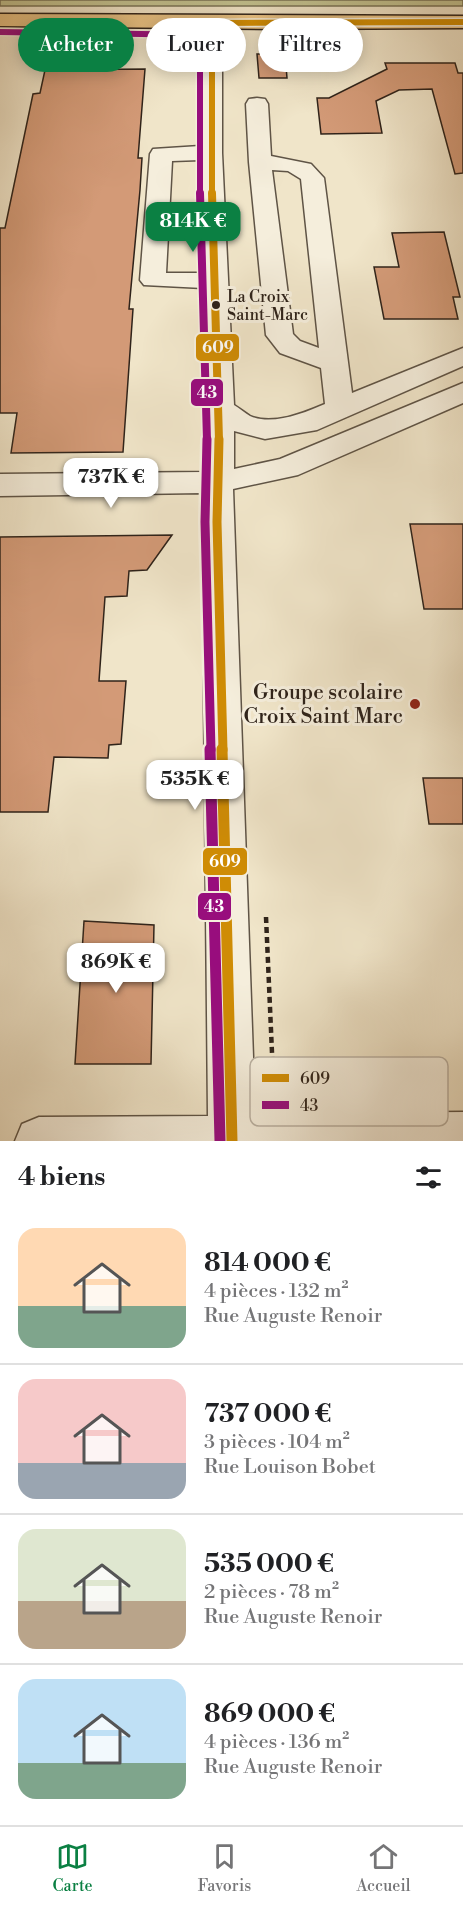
<!DOCTYPE html>
<html lang="fr">
<meta charset="utf-8">
<style>
body{margin:0;font-family:"Libre Bodoni",serif;background:#f2f2f2;color:#202124;height:100vh;display:flex;flex-direction:column;font-size:22px;white-space:nowrap}
*{box-sizing:border-box;margin:0}
p{font-size:20px;color:#757577}
.icon{flex:none;width:33px;height:33px;fill:none;stroke:currentColor;stroke-width:2;stroke-linecap:round;stroke-linejoin:round}
.map{position:relative;height:1141px;overflow:hidden}
.side{display:flex;flex-direction:column;background:#fff;flex:1}
.side>*{flex:none}
.guide{position:absolute;left:18px;top:18px;width:428px;height:54px;display:flex;gap:12px}
.price{position:absolute;translate:-50% -51px;padding:0 14px;border-radius:12px;background:#fff;color:#222;font-size:20px;line-height:39px;filter:drop-shadow(0 2px 3px #0008)}
.price::after{content:'';position:absolute;left:50%;top:36px;width:18px;height:14px;margin-left:-9px;background:inherit;clip-path:polygon(0 0,100% 0,50% 100%)}
.price.selected{background:#0b8043;color:#fff}
ul{padding:0;list-style:none}
li{display:flex;align-items:center;gap:18px;height:150px;padding:0 18px}
li+li{border-top:2px solid #e0e0e0}
li span{display:grid;place-items:center;flex:none;width:168px;height:120px;border-radius:18px;color:#555}
li>.icon{margin-inline-start:auto}
span .icon{width:72px;height:72px;fill:#fffc;stroke-width:1}
li b{font-size:26px}
h2{display:flex;justify-content:space-between;align-items:center;height:72px;padding:0 18px;font-size:26px}
.pill{padding:0 21px;border-radius:27px;background:#fff;box-shadow:0 3px 15px #0003;font-size:21px;line-height:54px}
.pill.selected{background:#0b8043;color:#fff}
.tab-bar{display:flex;justify-content:space-around;align-items:center;height:84px;border-top:2px solid #e0e0e0;background:#fff;font-size:16px;color:#757577}
.tab-bar a{display:grid;justify-items:center;gap:3px}
.tab-bar .selected{color:#0b8043}
.map>svg:first-child{display:block}
.green{fill:#c2c291;stroke:#787256;stroke-width:1.5}
.building{fill:#d39a77;stroke:#2f231a;stroke-width:1.5}
.lines{fill:none;stroke-linecap:round;stroke-linejoin:round}
.minor-casing{stroke:#5f5446;stroke-width:3}
.major-casing{stroke:#2f231a;stroke-width:3}
.path{stroke:#2f231a;stroke-width:4.5;stroke-dasharray:6 4;stroke-linecap:butt}
.minor{fill:#f5eedc;fill-rule:evenodd}
.major{fill:#e8c284;fill-rule:evenodd}
.bus-1-far3-casing{stroke:#f5eedc;stroke-width:9}
.bus-1-far2-casing{stroke:#f5eedc;stroke-width:11}
.bus-1-far1-casing{stroke:#f5eedc;stroke-width:14}
.bus-1-casing{stroke:#f5eedc;stroke-width:16}
.bus-2-far3-casing{stroke:#f5eedc;stroke-width:9}
.bus-2-far2-casing{stroke:#f5eedc;stroke-width:11}
.bus-2-far1-casing{stroke:#f5eedc;stroke-width:14}
.bus-2-casing{stroke:#f5eedc;stroke-width:16}
.bus-1-far3{stroke:#cf8c05;stroke-width:6}
.bus-1-far2{stroke:#cf8c05;stroke-width:8}
.bus-1-far1{stroke:#cf8c05;stroke-width:9}
.bus-1{stroke:#cf8c05;stroke-width:11}
.bus-2-far3{stroke:#980d7d;stroke-width:6}
.bus-2-far2{stroke:#980d7d;stroke-width:8}
.bus-2-far1{stroke:#980d7d;stroke-width:9}
.bus-2{stroke:#980d7d;stroke-width:11}
.bus-dot{fill:#2f231a;stroke:#f5eedc;stroke-width:2}
.poi-dot{fill:#8f2418;stroke:#f5eedc;stroke-width:2}
.labels{text-anchor:middle;stroke-width:6;stroke-linejoin:round;paint-order:stroke}
.far-bus-label{font-size:16px;fill:#2f231a;stroke:#f5eedc;text-anchor:start}
.poi-label{font-size:21px;fill:#2f231a;stroke:#f5eedc;text-anchor:end}
.key{fill:#f5eedc;stroke:#bab1a2;stroke-width:1.5}
.key-label{font-size:16px;fill:#2f231a}
.line-badge{stroke:#f5eedc;stroke-width:2}
.badge-label{font-size:16px;text-anchor:middle;font-weight:bold;fill:#fff}
</style>
<div class="map">
<svg width="463" height="1141" viewBox="0 0 463 1141">
<rect width="100%" height="100%" fill="#f0e5c9"/>
<filter id="stains"><feTurbulence type="fractalNoise" baseFrequency=".00333" numOctaves="4"/><feColorMatrix values="0 0 0 0 .2 0 0 0 0 .09 0 0 0 0 .02 0 0 0 .5 -.17"/></filter>
<radialGradient id="worn" r=".72"><stop offset=".6" stop-color="#630" stop-opacity="0"/><stop offset="1" stop-color="#630" stop-opacity=".3"/></radialGradient>
<rect class="green" x="0" y="0" width="463" height="6"/>
<g class="building">
<polygon points="257,54 285,54 287,78 259,78"/>
<polygon points="385,63 455,63 458,73 463,73 463,173 455,174 432,89 399,90 376,101 382,133 321,134 317,98 329,98 387,69"/>
<polygon points="145,69 138,158 142,158 140,190 129,309 133,309 123,452 11,453 17,413 0,413 0,228 5,228 33,94 40,93 45,70"/>
<polygon points="444,232 460,297 453,297 458,319 384,319 374,267 399,267 392,233"/>
<polygon points="410,524 463,524 463,609 424,609"/>
<polygon points="172,535 147,570 129,571 127,596 105,597 99,681 126,681 121,744 109,745 108,758 54,757 48,812 0,812 0,537"/>
<polygon points="423,778 463,778 463,824 429,824"/>
<polygon points="84,921 154,925 151,1064 75,1064"/>
</g>
<g class="lines">
<defs>
<path id="minor" d="M212 17 219 19 222 23V153L234 405C239 408 245 413 250 416 272 426 304 413 325 404L321 368 280 353 266 335 249 162 246 104 249 99 257 98 265 99 268 104 271 156 311 164 324 178 352 393 463 348V366L317 430 265 439 234 431V469L280 459 463 383V403L298 475 233 489 255 1114 463 1112V1141H15L22 1124 39 1117 208 1116 202 493 0 496V474L203 472 205 417 203 288 144 285 140 280 150 154 153 149 200 146 202 23 205 19ZM200 160 202 273H166L172 161ZM272 170 288 171 301 179 319 348 300 341 293 334Z"/>
<polygon id="major" points="0,14 463,16 463,28 278,29 0,26"/>
</defs>
<use href="#minor" class="minor-casing"/>
<use href="#major" class="major-casing"/>
<polyline class="path" points="266,917 274,1098"/>
<use href="#minor" class="minor"/>
<use href="#major" class="major"/>
<defs>
<g id="bus-1-far3">
<polyline points="212,23 212,195"/>
<polyline points="212,23 463,22"/>
</g>
<polyline id="bus-1-far2" points="212,193 219,440"/>
<polyline id="bus-1-far1" points="219,439 217,522 223,750"/>
<polyline id="bus-1" points="222,749 232,1141"/>
<g id="bus-2-far3">
<polyline points="200,23 200,195"/>
<polyline points="0,32 212,35"/>
</g>
<polyline id="bus-2-far2" points="200,193 207,440"/>
<polyline id="bus-2-far1" points="207,439 205,522 211,750"/>
<polyline id="bus-2" points="210,749 220,1141"/>
</defs>
<use href="#bus-1-far3" class="bus-1-far3-casing"/>
<use href="#bus-1-far2" class="bus-1-far2-casing"/>
<use href="#bus-1-far1" class="bus-1-far1-casing"/>
<use href="#bus-1" class="bus-1-casing"/>
<use href="#bus-2-far3" class="bus-2-far3-casing"/>
<use href="#bus-2-far2" class="bus-2-far2-casing"/>
<use href="#bus-2-far1" class="bus-2-far1-casing"/>
<use href="#bus-2" class="bus-2-casing"/>
<use href="#bus-1-far3" class="bus-1-far3"/>
<use href="#bus-1-far2" class="bus-1-far2"/>
<use href="#bus-1-far1" class="bus-1-far1"/>
<use href="#bus-1" class="bus-1"/>
<use href="#bus-2-far3" class="bus-2-far3"/>
<use href="#bus-2-far2" class="bus-2-far2"/>
<use href="#bus-2-far1" class="bus-2-far1"/>
<use href="#bus-2" class="bus-2"/>
</g>
<circle class="bus-dot" cx="216" cy="305" r="5"/>
<circle class="poi-dot" cx="415" cy="704" r="6"/>
<g class="labels">
<g class="far-bus-label">
<text x="227" y="302">La Croix<tspan x="227" dy="18">Saint-Marc</tspan></text>
</g>
<g class="poi-label">
<text x="403" y="699">Groupe scolaire<tspan x="403" dy="24">Croix Saint Marc</tspan></text>
</g>
</g>
<rect x="250" y="1057" width="198" height="69" rx="9" class="key"/>
<rect x="262" y="1074" width="27" height="8" fill="#cf8c05"/>
<rect x="262" y="1101" width="27" height="8" fill="#980d7d"/>
<g class="key-label">
<text x="300" y="1084">609</text>
<text x="300" y="1111">43</text>
</g>
<g class="line-badge">
<rect x="195" y="333" width="45" height="29" rx="6" fill="#cf8c05"/>
<rect x="190" y="378" width="34" height="29" rx="6" fill="#980d7d"/>
<rect x="202" y="847" width="46" height="29" rx="6" fill="#cf8c05"/>
<rect x="197" y="892" width="35" height="29" rx="6" fill="#980d7d"/>
</g>
<g class="badge-label">
<text x="218" y="353">609</text>
<text x="207" y="398">43</text>
<text x="225" y="867">609</text>
<text x="214" y="912">43</text>
</g>
<rect width="100%" height="100%" filter="url(#stains)"/>
<rect width="100%" height="100%" fill="url(#worn)"/>
</svg>
<b class="price selected" style="left:193px;top:253px">814K €</b>
<b class="price" style="left:111px;top:509px">737K €</b>
<b class="price" style="left:195px;top:811px">535K €</b>
<b class="price" style="left:116px;top:994px">869K €</b>
<div class="guide">
<a class="pill selected">Acheter</a>
<a class="pill">Louer</a>
<a class="pill">Filtres</a>
</div>
</div>
<section class="side">
<h2>4 biens<svg class="icon" aria-label="filters" viewBox="0 0 24 24"><path d="M4 7h16M4 17h16"/><circle cx="9" cy="7" r="2"/><circle cx="15" cy="17" r="2"/></svg></h2>
<ul>
<li><span style="background:linear-gradient(#ffd9b3 65%,#7fa58c 0)"><svg class="icon" aria-label="home" viewBox="0 0 24 24"><path d="M3 11l9-7 9 7M6 9v11h12V9"/></svg></span><div><b>814 000 €</b><p>4 pièces · 132 m²</p><p>Rue Auguste Renoir</p></div></li>
<li><span style="background:linear-gradient(#f6c9c9 70%,#9aa5b1 0)"><svg class="icon" aria-label="home" viewBox="0 0 24 24"><path d="M3 11l9-7 9 7M6 9v11h12V9"/></svg></span><div><b>737 000 €</b><p>3 pièces · 104 m²</p><p>Rue Louison Bobet</p></div></li>
<li><span style="background:linear-gradient(#dfe7d0 60%,#b9a48a 0)"><svg class="icon" aria-label="home" viewBox="0 0 24 24"><path d="M3 11l9-7 9 7M6 9v11h12V9"/></svg></span><div><b>535 000 €</b><p>2 pièces · 78 m²</p><p>Rue Auguste Renoir</p></div></li>
<li><span style="background:linear-gradient(#bfe0f5 70%,#7fa58c 0)"><svg class="icon" aria-label="home" viewBox="0 0 24 24"><path d="M3 11l9-7 9 7M6 9v11h12V9"/></svg></span><div><b>869 000 €</b><p>4 pièces · 136 m²</p><p>Rue Auguste Renoir</p></div></li>
</ul>
</section>
<nav class="tab-bar">
<a class="selected"><svg class="icon" aria-label="map" viewBox="0 0 24 24"><path d="M3 6l6-2 6 2 6-2v14l-6 2-6-2-6 2zM9 4v14M15 6v14"/></svg>Carte</a>
<a><svg class="icon" aria-label="saved" viewBox="0 0 24 24"><path d="M7 4h10v16l-5-4-5 4z"/></svg>Favoris</a>
<a><svg class="icon" aria-label="home" viewBox="0 0 24 24"><path d="M3 11l9-7 9 7M6 9v11h12V9"/></svg>Accueil</a>
</nav>
